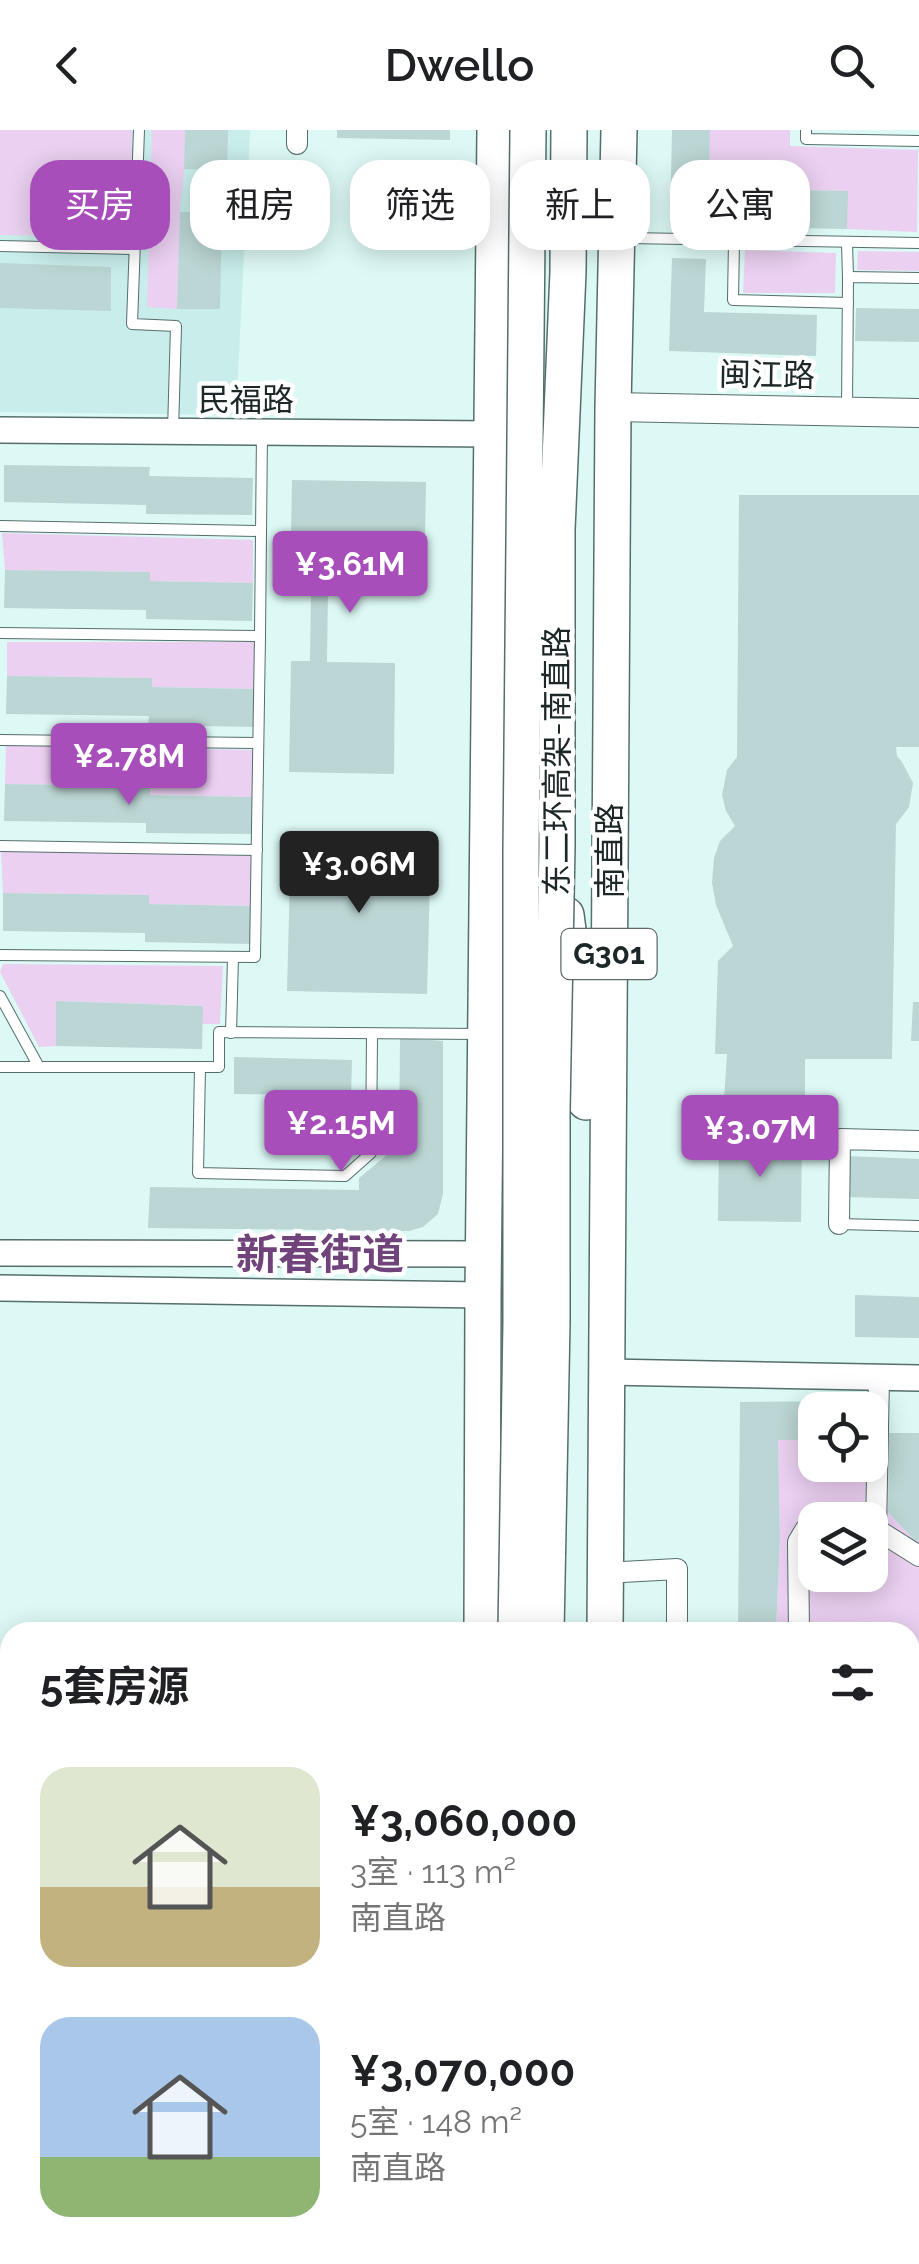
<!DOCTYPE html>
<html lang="zh">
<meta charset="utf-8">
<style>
body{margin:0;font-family:Raleway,"Noto Sans SC",sans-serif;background:#f6f6f6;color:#202124;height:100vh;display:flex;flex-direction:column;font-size:38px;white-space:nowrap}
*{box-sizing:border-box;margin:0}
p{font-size:32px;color:#757577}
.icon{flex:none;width:55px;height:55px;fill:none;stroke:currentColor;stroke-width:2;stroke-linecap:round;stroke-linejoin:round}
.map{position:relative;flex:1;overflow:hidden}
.side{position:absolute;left:0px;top:1492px;width:920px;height:642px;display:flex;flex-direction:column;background:#fff;border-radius:30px 30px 0 0;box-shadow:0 5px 25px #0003}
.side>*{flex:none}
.banner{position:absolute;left:30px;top:30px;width:860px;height:90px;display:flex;gap:20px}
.buttons{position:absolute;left:798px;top:1262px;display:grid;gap:20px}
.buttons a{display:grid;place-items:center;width:90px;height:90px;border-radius:20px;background:#fff;box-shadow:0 5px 25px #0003;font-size:50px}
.price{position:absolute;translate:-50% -85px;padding:0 22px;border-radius:10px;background:#a74eba;color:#fff;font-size:32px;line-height:65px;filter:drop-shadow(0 2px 5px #0008)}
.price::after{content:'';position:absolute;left:50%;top:60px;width:30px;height:22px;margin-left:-15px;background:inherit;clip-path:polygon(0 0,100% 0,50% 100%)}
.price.on{background:#222;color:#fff}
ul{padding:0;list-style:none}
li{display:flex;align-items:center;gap:30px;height:250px;padding:0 40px}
li span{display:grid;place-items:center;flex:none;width:280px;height:200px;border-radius:30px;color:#555}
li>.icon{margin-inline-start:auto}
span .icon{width:120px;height:120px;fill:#fffc;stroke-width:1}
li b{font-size:42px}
h2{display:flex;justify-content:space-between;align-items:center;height:120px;padding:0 40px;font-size:42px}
.chip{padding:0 35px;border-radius:30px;background:#fff;box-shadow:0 5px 25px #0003;font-size:35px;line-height:90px}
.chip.on{background:#a74eba;color:#fff}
header{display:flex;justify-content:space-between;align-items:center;height:130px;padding:0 40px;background:#fff;font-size:45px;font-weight:600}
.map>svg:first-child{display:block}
.built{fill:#c8edea}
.green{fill:#ebd0f1;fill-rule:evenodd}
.forest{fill:#c1a3c8}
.building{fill:#bbd6d4}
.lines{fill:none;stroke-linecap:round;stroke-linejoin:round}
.service-casing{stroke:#556e6c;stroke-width:12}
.minor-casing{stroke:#556e6c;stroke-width:22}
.tertiary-casing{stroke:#556e6c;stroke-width:28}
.secondary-casing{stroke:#556e6c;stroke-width:30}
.primary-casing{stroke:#556e6c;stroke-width:35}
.trunk-casing{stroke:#556e6c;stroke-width:38}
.service{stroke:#fff;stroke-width:10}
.minor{stroke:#fff;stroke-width:20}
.tertiary{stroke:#fff;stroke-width:25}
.secondary{stroke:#fff;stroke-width:28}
.primary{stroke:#fff;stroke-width:32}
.trunk{stroke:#fff;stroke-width:35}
.trunk-bridge-casing{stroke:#556e6c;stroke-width:38;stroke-linecap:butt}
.trunk-bridge{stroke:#fff;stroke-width:35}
.labels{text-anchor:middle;stroke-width:9;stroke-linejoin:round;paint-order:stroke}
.shield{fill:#fff;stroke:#616868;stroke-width:2.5}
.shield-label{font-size:30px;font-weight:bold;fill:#1d2727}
.street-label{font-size:32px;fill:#1d2727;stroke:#fff}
.district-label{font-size:42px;font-weight:bold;fill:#70447a;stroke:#fff}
</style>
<header><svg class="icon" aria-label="back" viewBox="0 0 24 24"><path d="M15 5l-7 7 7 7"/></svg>Dwello<svg class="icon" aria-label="search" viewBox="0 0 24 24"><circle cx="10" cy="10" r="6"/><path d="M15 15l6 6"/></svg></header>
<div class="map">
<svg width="919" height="2134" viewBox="0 0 919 2134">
<rect width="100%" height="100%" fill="#ddf9f6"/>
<polygon class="built" points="0,0 250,0 236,285 0,282"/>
<g class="green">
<polygon points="0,0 132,0 130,107 0,105"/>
<polygon points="152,0 185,0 184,39 180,82 177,179 147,177"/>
<polygon points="710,0 790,0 790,16 918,20 917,102 847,99 847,61 709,58"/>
<polygon points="745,120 836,123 835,163 743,163"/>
<polygon points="858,121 919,122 919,141 857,140"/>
<polygon points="2,403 253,410 253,453 150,451 149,442 5,440"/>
<polygon points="7,512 255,512 255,559 152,557 151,548 7,546"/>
<polygon points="6,615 253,620 253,667 150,665 149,656 5,654"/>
<polygon points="1,720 252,726 252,776 149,774 148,765 3,763"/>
<polygon points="3,834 223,836 220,894 202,894 202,876 57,871 56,916 39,917 0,842"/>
<path d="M778 1310H815V1335H870V1310L889 1312 888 1382 916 1412 919 1409V1580L910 1579V1502H776L780 1408ZM815 1390H870V1445H815Z"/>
</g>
<polygon class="forest" points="750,2125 910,2125 919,2134 725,2134"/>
<g class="building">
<polygon points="185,0 228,0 227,40 184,39"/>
<polygon points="337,0 450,0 450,10 337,8"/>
<polygon points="672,0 710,0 709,58 848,61 847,99 670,96"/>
<polygon points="180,82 222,82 220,179 177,179"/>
<polygon points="672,128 706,129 704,182 817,185 816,226 669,221"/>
<polygon points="0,133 111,137 111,181 0,178"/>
<polygon points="856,178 919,179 919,212 855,211"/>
<polygon points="4,335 150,337 149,346 253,348 252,385 146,384 146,375 4,372"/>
<polygon points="292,350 426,352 424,463 328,461 327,532 395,533 394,644 289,642 291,531 310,531 311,462 290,461"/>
<polygon points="739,365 919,365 919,617 896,617 897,626 902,632 913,653 909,677 896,694 892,929 805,929 805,971 724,970 727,924 715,924 718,831 733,816 716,775 712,753 714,728 720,711 735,696 726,681 722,665 727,640 737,627"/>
<polygon points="5,440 150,442 150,451 253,453 252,491 146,489 146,480 4,478"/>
<polygon points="7,546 152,548 152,557 255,559 255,597 148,595 149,586 6,584"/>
<polygon points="5,654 150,656 150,665 253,667 253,704 146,703 146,693 4,691"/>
<polygon points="291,708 431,711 427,864 287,861"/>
<polygon points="3,763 149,765 149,774 252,776 251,814 145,812 145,803 3,801"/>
<polygon points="56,871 203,876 202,919 56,916"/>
<polygon points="913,872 919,872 919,911 911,911"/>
<polygon points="400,908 443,911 443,1064 438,1084 423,1097 409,1101 148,1098 150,1057 359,1060 359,1048 399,1015"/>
<polygon points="234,927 352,930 351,965 234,964"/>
<polygon points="719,1008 802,1009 801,1092 718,1091"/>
<polygon points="846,1026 919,1029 919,1069 845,1067"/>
<polygon points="855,1165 919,1167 919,1208 855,1207"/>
<polygon points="859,1271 859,1280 815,1280 815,1310 778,1310 780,1408 776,1502 738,1502 740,1272"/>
<polygon points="889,1303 919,1303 919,1409 916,1412 888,1382"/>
<polygon points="910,1579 919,1580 919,1622 910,1622"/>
<polygon points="910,1622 919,1629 919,1687 910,1680"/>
</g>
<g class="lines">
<defs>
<g id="service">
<polyline points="139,0 132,194 176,196 173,301"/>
<polyline points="806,0 806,9 919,11"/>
<polyline points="625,108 919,113"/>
<polyline points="734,111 733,170 848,173"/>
<polyline points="847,113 848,147"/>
<polyline points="0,116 134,119"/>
<polyline points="847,280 848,147 919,148"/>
<polyline points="0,396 261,401"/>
<polyline points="0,503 260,506 255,827 0,825"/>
<polyline points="260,506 262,302"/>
<polyline points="0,610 258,613"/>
<polyline points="0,716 257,720"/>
<polyline points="0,866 39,937"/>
<polyline points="231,903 233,827"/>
<polyline points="0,937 219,937 219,902 479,904"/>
<polyline points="200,937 198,1043 345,1046 371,1023 372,904"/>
<polyline points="839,1094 919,1096"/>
</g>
<g id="minor">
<polyline points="297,14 297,0"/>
<polyline points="839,1094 840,1009 919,1011"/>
<polyline points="870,1399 876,1399 919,1426"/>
<polyline points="876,1399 879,1248"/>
<polyline points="604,1443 677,1439 677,1502"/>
<polyline points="799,1502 798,1412 805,1400 815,1400"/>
<polyline points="910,1564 919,1564"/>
<polyline points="910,1755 919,1770"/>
</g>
<g id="tertiary">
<polyline points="0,300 492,304"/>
<polyline points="0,1123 483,1124"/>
<polyline points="0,1158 483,1165"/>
<polyline points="607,1242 919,1248"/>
</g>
<polyline id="secondary" points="613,277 919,283"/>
<g id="primary">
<polyline points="910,1879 919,1885"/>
<polyline points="910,1913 919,1909"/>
<polyline points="910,1957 919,1953"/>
<polyline points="910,1996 919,1993"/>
<polyline points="659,2134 683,2125"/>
</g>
<g id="trunk">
<polyline points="566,785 586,937 586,972"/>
<polyline points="482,1502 483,1165 495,0"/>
<polyline points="605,1502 613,277 619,0"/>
<polyline points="583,2125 585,2134"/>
<polyline points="643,2125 644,2134"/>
<polyline points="153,2134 162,2125"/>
<polyline points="185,2134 192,2125"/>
<polyline points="215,2134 224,2125"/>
<polyline points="289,2134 315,2125"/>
<polyline points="407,2134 433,2125"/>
<polyline points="516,2134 544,2125"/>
<polyline points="875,2134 876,2125"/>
</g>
</defs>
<use href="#service" class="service-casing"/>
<use href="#minor" class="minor-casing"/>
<use href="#tertiary" class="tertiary-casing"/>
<use href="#secondary" class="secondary-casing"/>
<use href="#primary" class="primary-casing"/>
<use href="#trunk" class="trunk-casing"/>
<use href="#service" class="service"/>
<use href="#minor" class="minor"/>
<use href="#tertiary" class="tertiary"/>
<use href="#secondary" class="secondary"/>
<use href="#primary" class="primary"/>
<use href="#trunk" class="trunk"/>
<defs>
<g id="trunk-bridge">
<polyline points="516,1502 521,1192 521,722 528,0"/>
<polyline points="546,1502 552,1192 552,980 557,716 557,400 568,142 569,0"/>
<path d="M910 2018C917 2057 919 2094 916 2134"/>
</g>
</defs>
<use href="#trunk-bridge" class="trunk-bridge-casing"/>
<use href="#trunk-bridge" class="trunk-bridge"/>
</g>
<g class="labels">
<rect class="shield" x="561.5" y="799" width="95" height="50" rx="8"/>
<g class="shield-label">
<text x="609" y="834">G301</text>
</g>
<g class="street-label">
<text transform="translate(767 245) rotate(1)" y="11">闽江路</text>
<text x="246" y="281">民福路</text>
<text transform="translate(557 631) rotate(-90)" y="11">东二环高架-南直路</text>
<text transform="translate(610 721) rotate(-90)" y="11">南直路</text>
</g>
<g class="district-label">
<text x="320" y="1139">新春街道</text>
</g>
</g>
</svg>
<div class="buttons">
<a><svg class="icon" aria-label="locate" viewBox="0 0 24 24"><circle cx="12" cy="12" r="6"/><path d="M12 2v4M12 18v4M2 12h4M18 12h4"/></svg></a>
<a><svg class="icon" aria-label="layers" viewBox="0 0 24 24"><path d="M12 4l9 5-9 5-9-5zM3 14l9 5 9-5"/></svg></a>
</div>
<b class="price" style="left:350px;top:486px">¥3.61M</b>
<b class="price" style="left:129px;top:678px">¥2.78M</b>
<b class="price on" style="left:359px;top:786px">¥3.06M</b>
<b class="price" style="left:341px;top:1045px">¥2.15M</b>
<b class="price" style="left:760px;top:1050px">¥3.07M</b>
<div class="banner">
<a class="chip on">买房</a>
<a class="chip">租房</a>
<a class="chip">筛选</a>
<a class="chip">新上</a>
<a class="chip">公寓</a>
</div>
<section class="side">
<h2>5套房源<svg class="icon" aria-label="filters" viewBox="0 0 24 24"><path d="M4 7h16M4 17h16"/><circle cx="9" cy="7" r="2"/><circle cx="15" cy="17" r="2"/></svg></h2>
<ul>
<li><span style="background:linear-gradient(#dfe7d0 60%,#c2b280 0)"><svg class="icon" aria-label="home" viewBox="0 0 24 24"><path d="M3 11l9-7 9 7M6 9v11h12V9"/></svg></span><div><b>¥3,060,000</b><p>3室 · 113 m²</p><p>南直路</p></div></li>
<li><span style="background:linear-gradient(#a9c7e8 70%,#8fb573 0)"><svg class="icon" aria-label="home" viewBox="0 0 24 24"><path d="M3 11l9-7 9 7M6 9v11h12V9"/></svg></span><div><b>¥3,070,000</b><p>5室 · 148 m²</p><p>南直路</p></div></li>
</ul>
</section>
</div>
